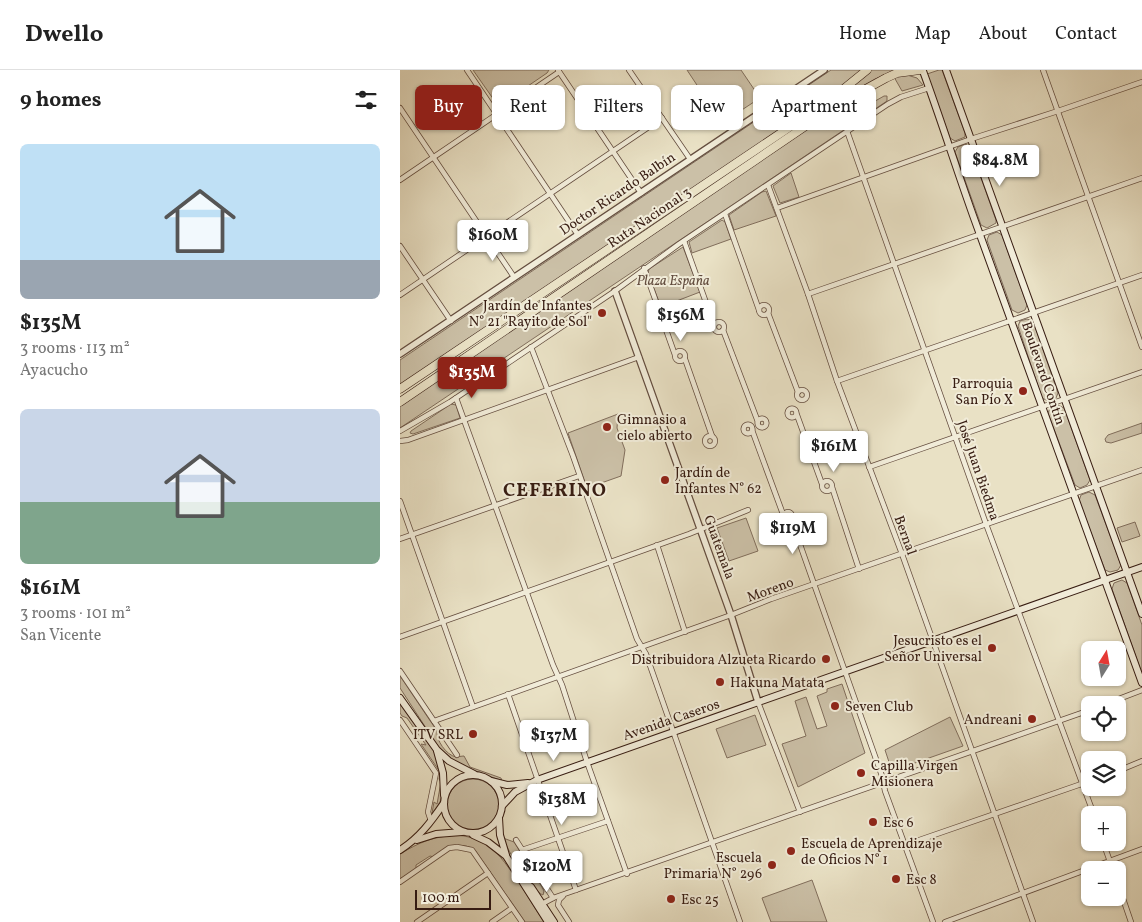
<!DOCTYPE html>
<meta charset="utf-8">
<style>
body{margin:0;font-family:Vollkorn,serif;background:#f6f6f6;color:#222;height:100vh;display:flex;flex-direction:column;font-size:19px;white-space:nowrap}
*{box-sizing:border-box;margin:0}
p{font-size:16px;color:#767676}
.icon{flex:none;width:28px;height:28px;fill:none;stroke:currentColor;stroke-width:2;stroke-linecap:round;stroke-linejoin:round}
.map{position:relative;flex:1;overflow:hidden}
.details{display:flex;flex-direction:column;background:#fff;width:400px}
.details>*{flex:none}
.top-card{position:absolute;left:15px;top:15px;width:475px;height:45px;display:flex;gap:10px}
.needle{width:32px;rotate:11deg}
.controls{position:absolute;left:681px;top:571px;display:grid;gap:10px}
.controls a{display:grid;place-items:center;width:45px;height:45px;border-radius:8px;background:#fff;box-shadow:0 1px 4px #0004;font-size:25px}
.scale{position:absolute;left:15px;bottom:12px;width:76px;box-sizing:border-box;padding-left:5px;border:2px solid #371c12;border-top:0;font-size:14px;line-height:18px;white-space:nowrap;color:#371c12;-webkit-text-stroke:4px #f1ecd9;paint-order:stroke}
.price{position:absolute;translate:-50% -42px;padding:0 11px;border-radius:5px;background:#fff;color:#222;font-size:16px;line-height:32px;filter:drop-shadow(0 1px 2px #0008)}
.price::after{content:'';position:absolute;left:50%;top:30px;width:15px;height:11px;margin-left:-8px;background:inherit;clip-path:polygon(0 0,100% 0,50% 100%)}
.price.current{background:#8f2418;color:#fff}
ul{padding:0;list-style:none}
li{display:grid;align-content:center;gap:10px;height:265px;padding:0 20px}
li span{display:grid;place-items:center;height:155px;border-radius:8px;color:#555}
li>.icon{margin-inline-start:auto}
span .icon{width:90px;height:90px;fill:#fffc;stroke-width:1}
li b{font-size:21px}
h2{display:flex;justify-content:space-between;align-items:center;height:60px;padding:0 20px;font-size:21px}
.chip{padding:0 18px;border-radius:8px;background:#fff;box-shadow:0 1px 4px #0004;font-size:18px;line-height:45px}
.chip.current{background:#8f2418;color:#fff}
header{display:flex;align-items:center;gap:30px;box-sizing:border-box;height:70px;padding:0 25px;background:#fff;border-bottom:1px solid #e0e0e0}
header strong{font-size:24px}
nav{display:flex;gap:28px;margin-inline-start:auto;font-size:18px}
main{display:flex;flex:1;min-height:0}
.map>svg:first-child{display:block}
.green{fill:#cbc0a7;stroke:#816e5c}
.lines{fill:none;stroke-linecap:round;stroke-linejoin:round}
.minor-casing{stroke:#644d3f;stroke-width:6}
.tertiary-casing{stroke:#644d3f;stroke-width:8}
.secondary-casing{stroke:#371c12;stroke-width:8}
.trunk-casing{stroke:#371c12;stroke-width:9}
.minor{stroke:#f1ecd9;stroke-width:4.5}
.tertiary{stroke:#f1ecd9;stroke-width:5.5}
.secondary{stroke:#f1ecd9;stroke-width:6}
.trunk{stroke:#e9e1c5;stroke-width:8}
.poi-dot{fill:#8f2418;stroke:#f1ecd9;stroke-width:2}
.labels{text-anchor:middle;stroke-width:4;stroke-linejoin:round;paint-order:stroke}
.street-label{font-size:14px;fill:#371c12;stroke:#f1ecd9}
.park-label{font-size:14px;font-style:italic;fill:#634d3f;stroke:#f1ecd9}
.poi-label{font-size:14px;fill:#371c12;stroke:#f1ecd9;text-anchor:start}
.district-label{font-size:19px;font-weight:bold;letter-spacing:1px;fill:#371c12;stroke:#f1ecd9}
</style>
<header>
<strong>Dwello</strong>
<nav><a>Home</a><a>Map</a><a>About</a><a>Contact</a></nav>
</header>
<main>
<section class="details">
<h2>9 homes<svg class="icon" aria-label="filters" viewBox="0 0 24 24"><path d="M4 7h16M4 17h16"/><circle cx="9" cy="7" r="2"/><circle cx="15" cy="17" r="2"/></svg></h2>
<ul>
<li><span style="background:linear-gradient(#bfe0f5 75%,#9aa5b1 0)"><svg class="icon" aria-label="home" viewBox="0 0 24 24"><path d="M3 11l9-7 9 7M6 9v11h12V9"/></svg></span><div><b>$135M</b><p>3 rooms · 113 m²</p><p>Ayacucho</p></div></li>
<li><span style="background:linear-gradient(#c9d6e8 60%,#7fa58c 0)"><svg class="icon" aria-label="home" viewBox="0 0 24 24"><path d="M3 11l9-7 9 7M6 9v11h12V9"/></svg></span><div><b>$161M</b><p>3 rooms · 101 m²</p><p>San Vicente</p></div></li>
</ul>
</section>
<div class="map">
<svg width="742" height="852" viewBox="0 0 742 852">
<rect width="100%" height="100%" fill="#e9e1c5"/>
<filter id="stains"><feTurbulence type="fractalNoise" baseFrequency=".004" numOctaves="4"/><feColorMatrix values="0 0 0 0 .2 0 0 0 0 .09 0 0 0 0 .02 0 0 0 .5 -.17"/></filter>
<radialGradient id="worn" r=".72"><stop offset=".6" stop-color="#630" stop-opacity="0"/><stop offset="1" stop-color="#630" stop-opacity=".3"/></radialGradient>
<g class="green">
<polygon points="73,0 149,0 147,3 103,33 98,33 94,30"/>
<polygon points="287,0 341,0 360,28 322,53"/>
<polygon points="431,0 462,0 431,26 0,315 0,290"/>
<polygon points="471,0 498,0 475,9 436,31"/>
<polygon points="539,0 542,0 565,63 565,67 555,71 550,68 527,4"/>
<polygon points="507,5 517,8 523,15 502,21 494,7"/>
<polygon points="484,26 487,26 487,31 0,358 0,335 450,30 456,42"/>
<polygon points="565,74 570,77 596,150 596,153 587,158 581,155 555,82 558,77"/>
<polygon points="391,103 399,127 380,133 373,116"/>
<polygon points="366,121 376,146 334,160 329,145 362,122"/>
<polygon points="322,150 325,152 331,169 292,183 289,172"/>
<polygon points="597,162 602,165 627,235 625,240 618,243 612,240 587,170 589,165"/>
<polygon points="283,177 300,222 261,237 248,203 249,199"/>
<polygon points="627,249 633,251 658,323 656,328 648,331 642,328 618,256 620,251"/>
<polygon points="51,334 56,335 60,348 13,364 10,363 11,361"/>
<polygon points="658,335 664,338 690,410 687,415 680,418 675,415 648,343 650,338"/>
<polygon points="218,344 217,358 225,380 221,406 187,418 168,363"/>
<polygon points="742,353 742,363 711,373 706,372 705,369 708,365"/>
<polygon points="689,422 695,425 721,495 718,500 710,502 705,500 679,431 681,425"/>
<polygon points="346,448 358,481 329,491 317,458"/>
<polygon points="735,452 740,466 722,472 717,458"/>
<polygon points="722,510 727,513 742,555 742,604 712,519 714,513"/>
<path d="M0 606 37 661C36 670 46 685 56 687 57 687 62 686 64 686L70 697 101 708 102 711 58 694 39 678 0 618Z"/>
<polygon points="442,614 465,683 398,717 382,674 406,666 395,631 406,627 417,659 427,656 417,626 427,622 427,619"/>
<path d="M0 632 30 676C40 683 44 714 42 726 41 732 36 738 32 743L34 732 37 734 41 712 39 709 40 702 21 674 26 675 7 648 2 646 0 643Z"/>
<polygon points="355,645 366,675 327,688 316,659"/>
<polygon points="550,647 563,676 492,701 485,680"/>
<circle cx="73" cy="735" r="26"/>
<path d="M56 765C66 766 76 768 86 774 104 784 131 833 144 852H125L75 780C60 770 48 779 34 787L30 786 16 795V799L0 809V784C20 772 32 767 56 765Z"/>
<path d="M103 768 114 772 142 817 144 821 143 825C132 821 107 780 103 768Z"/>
<polygon points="412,810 427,852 371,852 362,828"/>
</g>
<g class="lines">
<defs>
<g id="minor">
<polyline points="67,0 178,165"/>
<polyline points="158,0 241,123"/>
<polyline points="229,0 290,89"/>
<polyline points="643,0 742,277"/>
<polyline points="0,38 114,207"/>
<polyline points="447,61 586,454 694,745"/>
<polyline points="0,110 159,2"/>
<polyline points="368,115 408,224 437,311 502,484 633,852"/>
<polyline points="377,138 571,69 658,41 742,12"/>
<polyline points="325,144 359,240"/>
<polyline points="284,171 314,255"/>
<polyline points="0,176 51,251"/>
<polyline points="244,198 275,285"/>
<polyline points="408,224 742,108"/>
<polyline points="0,225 262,48"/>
<circle cx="364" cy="240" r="5"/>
<polyline points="368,243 398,322"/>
<circle cx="319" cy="257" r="5"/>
<polyline points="323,260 358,352"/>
<polyline points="131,277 173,386 237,569 246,584 340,852"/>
<circle cx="280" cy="286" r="5"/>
<polyline points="285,289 312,366"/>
<polyline points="437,311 742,205"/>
<circle cx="402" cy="325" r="5"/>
<polyline points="56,328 153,595 162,615 187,692 227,804"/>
<circle cx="392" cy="343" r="4.5"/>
<polyline points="397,345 422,414"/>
<circle cx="362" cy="353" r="4.5"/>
<circle cx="348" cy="359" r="4.5"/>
<polyline points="352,360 384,447"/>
<polyline points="0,361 50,332 215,221 279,174 488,34 501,27 529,18"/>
<circle cx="310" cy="371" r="5"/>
<polyline points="0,371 8,370 239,287"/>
<polyline points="469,397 742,302"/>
<circle cx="427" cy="416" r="5"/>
<polyline points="432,417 459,499"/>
<polyline points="0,431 73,637"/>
<circle cx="388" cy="446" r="4"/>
<polyline points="391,449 482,706 485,721 533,852"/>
<polyline points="0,469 179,406"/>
<polyline points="257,475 285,562"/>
<polyline points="0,567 289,464 348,440"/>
<polyline points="0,601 57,685"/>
<polyline points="108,624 176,820"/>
<polyline points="358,632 400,742"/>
<polyline points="703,635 742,620"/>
<polyline points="0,650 36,703 28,742 31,751"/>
<polyline points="34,651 331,545 371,529 742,400"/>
<polyline points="718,701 742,691"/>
<polyline points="116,770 153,828"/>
<polyline points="703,772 713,800"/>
<polyline points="505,775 690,711"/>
<polyline points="122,780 208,751"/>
<polyline points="0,812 49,778 57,777 72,780 122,852"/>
<polyline points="718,814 731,852"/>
<polyline points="163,826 159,830 158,835 169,852"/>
<polyline points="142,834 153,828 690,640"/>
<polyline points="17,852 88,803"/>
<polyline points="92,852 112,838"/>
<polyline points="545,852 742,779"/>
</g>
<g id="tertiary">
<polyline points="215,221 331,545 358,632"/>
<polyline points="0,284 424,0"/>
</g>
<g id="secondary">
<polyline points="546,0 742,544"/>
<path d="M523 1C541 50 557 101 575 151 631 305 686 459 742 613"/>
<polyline points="0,628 37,680 49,691 74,704"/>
<polyline points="37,681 43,703 44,725"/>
<circle cx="73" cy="734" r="29"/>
<polyline points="91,711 107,715 128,713"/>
<polyline points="102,736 115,722 137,710 742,497"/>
<polyline points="99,748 100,765 106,785"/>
<polyline points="73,765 88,772 106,786 148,852"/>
<polyline points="17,770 36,764 62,762"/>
<path d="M0 780C19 768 31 752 44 733"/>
<polyline points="124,812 131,817 154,852"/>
</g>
<g id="trunk">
<polyline points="0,319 430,30 467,0"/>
<polyline points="0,332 435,36 486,8 497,3 520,0"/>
</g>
</defs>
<use href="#minor" class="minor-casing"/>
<use href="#tertiary" class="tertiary-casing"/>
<use href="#secondary" class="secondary-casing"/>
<use href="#trunk" class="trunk-casing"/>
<use href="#minor" class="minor"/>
<use href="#tertiary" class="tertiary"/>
<use href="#secondary" class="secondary"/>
<use href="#trunk" class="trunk"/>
</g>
<g class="poi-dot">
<circle cx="202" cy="243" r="5"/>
<circle cx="623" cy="321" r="5"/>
<circle cx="207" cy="357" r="5"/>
<circle cx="265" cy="410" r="5"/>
<circle cx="592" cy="578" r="5"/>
<circle cx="426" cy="589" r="5"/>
<circle cx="320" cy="612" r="5"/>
<circle cx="435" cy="636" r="5"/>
<circle cx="632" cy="649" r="5"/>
<circle cx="73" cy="664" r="5"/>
<circle cx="461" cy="703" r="5"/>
<circle cx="473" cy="752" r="5"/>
<circle cx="391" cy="781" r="5"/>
<circle cx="372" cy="795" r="5"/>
<circle cx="496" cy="809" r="5"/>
<circle cx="271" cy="829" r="5"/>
</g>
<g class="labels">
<g class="street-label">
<text transform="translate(217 123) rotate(-34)" y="5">Doctor Ricardo Balbín</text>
<text transform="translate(249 147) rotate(-34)" y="5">Ruta Nacional 3</text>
<text transform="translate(644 303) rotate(71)" y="5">Boulevard Contín</text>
<text transform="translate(579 400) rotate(71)" y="5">José Juan Biedma</text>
<text transform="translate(506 465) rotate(70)" y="5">Bernal</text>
<text transform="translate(320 477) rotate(70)" y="5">Guatemala</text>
<text transform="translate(370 519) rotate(-20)" y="5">Moreno</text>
<text transform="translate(271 649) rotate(-19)" y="5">Avenida Caseros</text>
</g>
<g class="park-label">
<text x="273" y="215">Plaza España</text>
</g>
<g class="poi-label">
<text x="192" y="240" text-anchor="end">Jardín de Infantes<tspan x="192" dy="16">N° 21 "Rayito de Sol"</tspan></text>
<text x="613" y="318" text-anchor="end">Parroquia<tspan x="613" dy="16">San Pío X</tspan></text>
<text x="217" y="354">Gimnasio a<tspan x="217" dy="16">cielo abierto</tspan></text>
<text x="275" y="407">Jardín de<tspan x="275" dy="16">Infantes N° 62</tspan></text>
<text x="582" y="575" text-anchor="end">Jesucristo es el<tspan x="582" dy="16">Señor Universal</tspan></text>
<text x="416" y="594" text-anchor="end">Distribuidora Alzueta Ricardo</text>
<text x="330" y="617">Hakuna Matata</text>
<text x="445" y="641">Seven Club</text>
<text x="622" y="654" text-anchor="end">Andreani</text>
<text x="63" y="669" text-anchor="end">ITV SRL</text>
<text x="471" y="700">Capilla Virgen<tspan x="471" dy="16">Misionera</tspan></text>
<text x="483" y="757">Esc 6</text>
<text x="401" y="778">Escuela de Aprendizaje<tspan x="401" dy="16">de Oficios N° 1</tspan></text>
<text x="362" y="792" text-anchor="end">Escuela<tspan x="362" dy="16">Primaria N° 296</tspan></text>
<text x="506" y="814">Esc 8</text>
<text x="281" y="834">Esc 25</text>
</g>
<g class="district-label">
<text x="155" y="426">CEFERINO</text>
</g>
</g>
<rect width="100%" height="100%" filter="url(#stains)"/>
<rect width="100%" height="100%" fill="url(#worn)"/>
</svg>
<div class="controls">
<a><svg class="needle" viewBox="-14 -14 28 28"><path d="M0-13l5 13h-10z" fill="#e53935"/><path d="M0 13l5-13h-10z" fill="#767676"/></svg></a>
<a><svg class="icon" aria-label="locate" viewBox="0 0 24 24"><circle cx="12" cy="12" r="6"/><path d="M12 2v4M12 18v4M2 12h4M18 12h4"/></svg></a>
<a><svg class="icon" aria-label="layers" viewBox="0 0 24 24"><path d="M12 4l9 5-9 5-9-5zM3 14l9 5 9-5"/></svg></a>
<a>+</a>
<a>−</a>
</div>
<div class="scale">100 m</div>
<b class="price" style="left:600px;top:117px">$84.8M</b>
<b class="price" style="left:93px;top:192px">$160M</b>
<b class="price" style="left:281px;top:272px">$156M</b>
<b class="price current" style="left:72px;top:329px">$135M</b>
<b class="price" style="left:434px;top:403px">$161M</b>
<b class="price" style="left:393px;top:485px">$119M</b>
<b class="price" style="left:154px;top:692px">$137M</b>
<b class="price" style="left:162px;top:756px">$138M</b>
<b class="price" style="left:147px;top:823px">$120M</b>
<div class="top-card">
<a class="chip current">Buy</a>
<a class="chip">Rent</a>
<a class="chip">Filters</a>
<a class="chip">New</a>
<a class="chip">Apartment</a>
</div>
</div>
</main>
